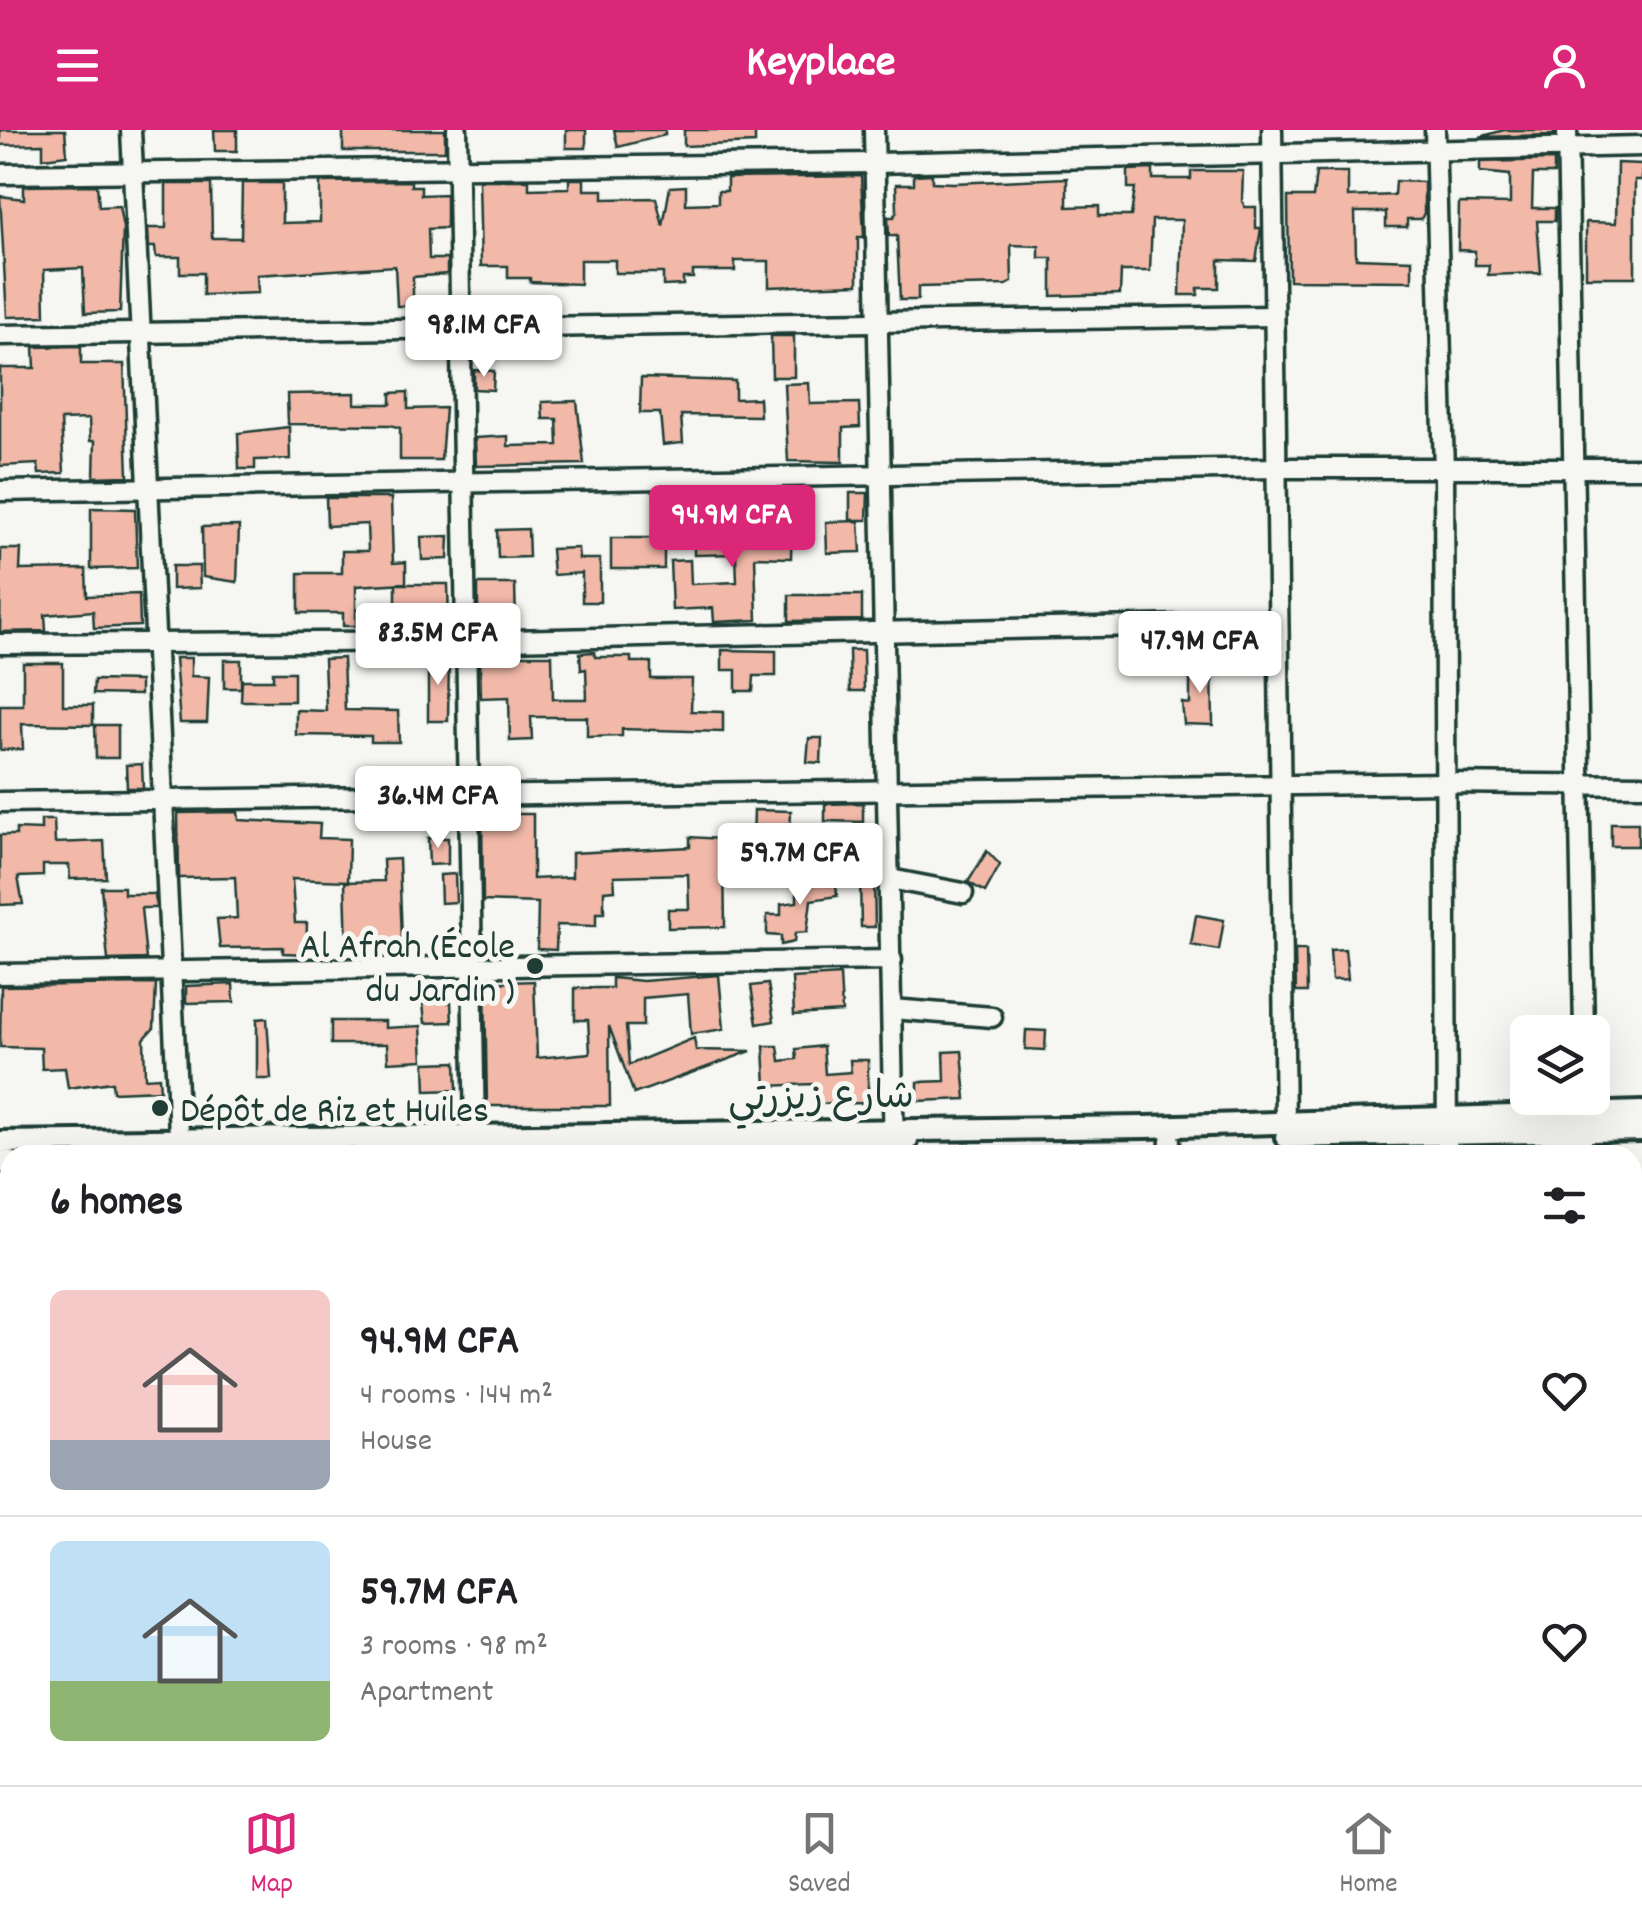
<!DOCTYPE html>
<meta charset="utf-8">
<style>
body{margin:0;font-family:Dekko,"Playpen Sans Arabic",sans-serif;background:#f6f6f6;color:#202124;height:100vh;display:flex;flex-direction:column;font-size:38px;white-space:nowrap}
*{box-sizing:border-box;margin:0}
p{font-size:32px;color:#757577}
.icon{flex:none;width:55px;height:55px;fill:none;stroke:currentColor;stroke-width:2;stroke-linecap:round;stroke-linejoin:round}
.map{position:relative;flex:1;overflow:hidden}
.side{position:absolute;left:0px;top:1015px;width:1642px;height:640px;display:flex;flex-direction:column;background:#fff;border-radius:30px 30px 0 0;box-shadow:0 10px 40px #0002}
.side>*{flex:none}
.fabs{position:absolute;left:1510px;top:885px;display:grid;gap:20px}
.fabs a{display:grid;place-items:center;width:100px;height:100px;border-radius:15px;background:#fff;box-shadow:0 10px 40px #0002;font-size:50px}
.price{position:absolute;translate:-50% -85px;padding:0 22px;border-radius:10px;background:#fff;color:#222;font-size:32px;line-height:65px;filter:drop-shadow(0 2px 5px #0008)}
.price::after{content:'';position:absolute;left:50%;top:60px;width:30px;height:22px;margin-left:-15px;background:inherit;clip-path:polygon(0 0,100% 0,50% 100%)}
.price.selected{background:#db2777;color:#fff}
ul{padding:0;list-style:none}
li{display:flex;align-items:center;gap:30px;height:250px;padding:0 50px}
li+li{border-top:2px solid #e0e0e0}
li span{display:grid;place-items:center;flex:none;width:280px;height:200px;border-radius:15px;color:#555}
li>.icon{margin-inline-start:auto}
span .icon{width:120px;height:120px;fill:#fffc;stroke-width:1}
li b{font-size:42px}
h2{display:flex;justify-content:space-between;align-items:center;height:120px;padding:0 50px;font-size:42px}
header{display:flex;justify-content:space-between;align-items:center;height:130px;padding:0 50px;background:#db2777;color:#fff;font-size:45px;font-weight:700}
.dock{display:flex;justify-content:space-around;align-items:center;height:140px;border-top:2px solid #e0e0e0;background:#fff;font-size:28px;color:#757577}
.dock a{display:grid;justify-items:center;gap:5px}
.dock .selected{color:#db2777}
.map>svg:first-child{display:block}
.building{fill:#f2b9a9;stroke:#1f3d34;stroke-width:2.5}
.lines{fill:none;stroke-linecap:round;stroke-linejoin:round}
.minor-casing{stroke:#1f3d34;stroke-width:25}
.tertiary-casing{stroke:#1f3d34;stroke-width:28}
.minor{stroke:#f6f6f2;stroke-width:18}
.tertiary{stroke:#f6f6f2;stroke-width:20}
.poi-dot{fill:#1f3d34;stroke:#f6f6f2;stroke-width:4}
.labels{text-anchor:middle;stroke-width:10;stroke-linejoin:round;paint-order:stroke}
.poi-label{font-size:38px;fill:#1f3d34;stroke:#f6f6f2;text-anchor:end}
.street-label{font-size:38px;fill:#1f3d34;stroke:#f6f6f2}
</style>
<header><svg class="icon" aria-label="menu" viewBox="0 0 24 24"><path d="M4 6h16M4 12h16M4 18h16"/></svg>Keyplace<svg class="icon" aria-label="person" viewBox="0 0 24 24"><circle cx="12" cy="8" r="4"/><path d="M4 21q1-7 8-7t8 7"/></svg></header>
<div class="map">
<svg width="1642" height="1655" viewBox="0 0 1642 1655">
<rect width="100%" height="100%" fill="#f6f6f2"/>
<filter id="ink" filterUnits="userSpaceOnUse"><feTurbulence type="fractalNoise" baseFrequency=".01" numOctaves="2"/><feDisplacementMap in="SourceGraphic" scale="20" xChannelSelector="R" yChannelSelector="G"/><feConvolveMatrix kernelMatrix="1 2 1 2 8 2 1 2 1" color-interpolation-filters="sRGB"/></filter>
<g filter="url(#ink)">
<g class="building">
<polygon points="0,0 65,0 67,25 43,28 43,14 0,15"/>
<polygon points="214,0 237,0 237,21 215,21"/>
<rect x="343" y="0" width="102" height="21"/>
<rect x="566" y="0" width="20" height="18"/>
<polygon points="614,0 665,0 665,5 618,17"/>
<polygon points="684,0 755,0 755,13 684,16"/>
<polygon points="1504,0 1554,0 1554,5 1480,7"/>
<polygon points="1554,30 1554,44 1533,44 1532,78 1555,78 1555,91 1537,91 1541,143 1488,145 1489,135 1475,135 1475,121 1458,120 1459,73 1510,74 1510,45 1480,42 1480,32"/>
<polygon points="1617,33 1642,34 1642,50 1635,50 1635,147 1586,147 1586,92 1616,93"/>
<polygon points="1153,39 1153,49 1191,49 1191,41 1243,41 1242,71 1245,77 1256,77 1256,98 1261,98 1256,131 1219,130 1219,158 1198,158 1198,165 1180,165 1182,90 1152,90 1150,141 1121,141 1120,164 1052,166 1052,128 1039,128 1039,116 1011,115 1012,152 1006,155 918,157 918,170 900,170 897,106 889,106 888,87 894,87 897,80 896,54 914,54 914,45 932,44 932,52 953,53 1067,48 1067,77 1099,76 1099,86 1131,86 1135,58 1128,58 1128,40"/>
<polygon points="1316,42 1348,42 1348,67 1394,65 1395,51 1424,52 1424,83 1421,89 1407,89 1407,97 1386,97 1386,82 1355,82 1356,128 1412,130 1412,151 1289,150 1288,67 1313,67"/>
<polygon points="861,46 864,107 858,107 858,154 769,157 769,131 735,131 735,141 693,141 693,148 683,148 683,155 663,156 663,143 615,143 615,130 580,130 580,154 530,152 530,148 508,148 508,136 481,136 479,50 529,50 529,59 569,58 569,49 584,49 584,60 603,60 603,69 656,68 663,96 670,57 686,56 686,74 718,73 718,61 727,61 727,48"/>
<polygon points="411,51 411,56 421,56 421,65 446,64 446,98 428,99 429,129 447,129 447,144 413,147 413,176 397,176 395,136 257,145 258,163 203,165 203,143 180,143 180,127 156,127 155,117 149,117 148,98 166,98 166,54 211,54 212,108 241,108 242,53 282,53 282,93 320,92 320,52"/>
<polygon points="97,55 99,77 119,76 123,98 120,182 85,183 83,138 44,140 45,186 7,187 0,66 24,69 24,56"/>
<polygon points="771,206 794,206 794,247 772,247"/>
<polygon points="81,216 81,234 124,234 128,346 94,347 95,311 90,311 89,289 61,290 64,343 39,344 38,334 0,336 0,238 35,238 34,217"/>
<polygon points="474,240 494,241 493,260 474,259"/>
<polygon points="641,248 735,251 735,269 759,268 760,286 681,285 683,313 663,315 660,283 640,283"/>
<polygon points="809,253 810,274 859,273 860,297 843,298 843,332 788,331 784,254"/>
<polygon points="408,262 408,279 445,278 441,330 400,330 400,298 391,295 288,294 287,264 355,263 355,274 391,274 391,263"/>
<polygon points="577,271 584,334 476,336 475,308 508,306 508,316 558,315 557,289 543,289 542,272"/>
<polygon points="289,297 290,329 255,330 255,339 239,339 238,303"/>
<polygon points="850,363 868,363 867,390 850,390"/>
<polygon points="326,368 391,368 393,433 406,432 406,453 356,456 356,496 343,496 343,483 299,483 299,443 342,443 342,421 368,421 367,394 327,396"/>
<polygon points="91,378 135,379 137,438 91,439"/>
<polygon points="792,381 791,428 755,427 757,490 714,492 713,478 672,480 670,431 690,430 691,454 737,452 736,424 694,425 694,405 764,405 765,382"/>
<polygon points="859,391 861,422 827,423 826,392"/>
<polygon points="239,396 237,452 203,447 202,397"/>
<polygon points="528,399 529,427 498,428 497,400"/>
<polygon points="449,406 448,429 422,430 421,407"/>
<rect x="611" y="408" width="53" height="31"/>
<polygon points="578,418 579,429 600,429 600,472 582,472 582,443 553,445 551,419"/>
<polygon points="1,419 21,419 20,440 86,439 87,466 139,464 140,496 94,498 93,481 45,485 46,501 0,502"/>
<polygon points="172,436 199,436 200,458 172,459"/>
<polygon points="396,454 448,454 449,491 396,496"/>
<polygon points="478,454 515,454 516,495 478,495"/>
<polygon points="789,465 862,465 862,490 789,491"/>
<polygon points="722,520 776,521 776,546 754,546 753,561 736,561 736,540 722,540"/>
<polygon points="849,520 863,520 864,561 850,561"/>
<polygon points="594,522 595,527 631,527 631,532 651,532 651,549 692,549 691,581 723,582 723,602 622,599 622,606 587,607 587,587 531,587 532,610 510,611 509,567 481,568 480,525 552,525 553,569 587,569 586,539 581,540 580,523"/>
<polygon points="428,526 449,526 448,591 428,591"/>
<polygon points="175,528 191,528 191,546 209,547 207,593 180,593"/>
<polygon points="343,528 345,580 398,581 399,612 371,612 371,606 296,605 296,580 326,581 324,529"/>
<rect x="224" y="530" width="17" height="28"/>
<polygon points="23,533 63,533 63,575 93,575 93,595 22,594 23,619 0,620 0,575 23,575"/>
<polygon points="1190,533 1212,533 1213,595 1184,594 1182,573 1190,574"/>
<polygon points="273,542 294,542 294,571 241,571 242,550 273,550"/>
<polygon points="94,550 140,551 140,565 93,564"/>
<polygon points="95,595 118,595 118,628 96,628"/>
<polygon points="809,608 822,608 821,633 807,632"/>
<polygon points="142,634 143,658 127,658 126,635"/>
<polygon points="863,673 863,692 825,691 825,674"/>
<polygon points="754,680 791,681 790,710 769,709 768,732 724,730 725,797 668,798 668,779 689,779 688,744 614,746 615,760 604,761 604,783 596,783 596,796 557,795 556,820 537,819 538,773 483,771 482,684 533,684 533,749 572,747 572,723 690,717 690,707 753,711"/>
<polygon points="238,682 239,690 320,694 319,708 349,709 348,751 292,749 295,793 307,793 306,824 283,823 283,817 220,818 217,789 237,788 235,747 179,748 178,683"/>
<polygon points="41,690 54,690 55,713 104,711 106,748 70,749 69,735 43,735 43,746 18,747 23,774 0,775 0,705 16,705 16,699 41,700"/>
<rect x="1611" y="693" width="27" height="23"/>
<polygon points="428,708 448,708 448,734 429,735"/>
<polygon points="987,721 1000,735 985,762 968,752"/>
<polygon points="399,729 402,810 364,812 364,820 347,819 345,752 384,751 383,730"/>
<polygon points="455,744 456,772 441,773 440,745"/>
<polygon points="835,746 837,766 811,770 807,802 795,803 794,812 781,815 781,806 767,805 767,785 781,785 781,774 797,772 797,748"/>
<polygon points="860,748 874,748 875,797 861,797"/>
<polygon points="101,757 124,757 124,764 155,764 156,778 141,778 146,829 108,830"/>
<polygon points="1196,785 1224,790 1219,820 1191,815"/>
<polygon points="1345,819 1348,849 1332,850 1330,820"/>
<polygon points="1295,820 1306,820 1307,862 1296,862"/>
<polygon points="719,845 724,899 691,904 688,864 643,868 643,896 626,896 629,935 694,908 696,920 751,921 634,964 609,896 610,976 487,976 485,853 534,851 537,928 590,923 588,890 575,890 575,858 612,858 612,848 643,851"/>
<polygon points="840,845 842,882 794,885 792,848"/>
<polygon points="156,854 154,898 144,909 145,948 159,947 160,960 113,962 112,952 68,958 65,938 42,939 41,918 0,917 1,856"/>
<polygon points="233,854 234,872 186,873 186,856"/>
<polygon points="768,854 774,891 757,894 751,856"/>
<polygon points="451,872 452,892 425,893 423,873"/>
<polygon points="267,888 271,949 257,949 257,889"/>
<polygon points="331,891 385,891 385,898 421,896 423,930 388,932 387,914 331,914"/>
<polygon points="1026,900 1046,901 1045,920 1025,919"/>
<polygon points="764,916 778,916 780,931 797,929 796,919 823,916 825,944 851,942 850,930 868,930 868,973 814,974 813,954 766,956"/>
<polygon points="962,921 966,969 918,971 918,952 945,951 944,922"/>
<polygon points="456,932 457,960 426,961 425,933"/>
</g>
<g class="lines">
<defs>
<g id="minor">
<polyline points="131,0 180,1025"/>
<polyline points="457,0 475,1004"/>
<polyline points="874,0 894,1025"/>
<polyline points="1272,0 1285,994"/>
<polyline points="1435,0 1444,342 1447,1025"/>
<polyline points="1567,0 1584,902"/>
<polyline points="0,44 875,33 1642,16"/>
<polyline points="0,205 1273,186"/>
<polyline points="0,361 1276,338 1642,338"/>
<polyline points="0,514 463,511 1277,493"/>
<polyline points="0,672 1446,653 1642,655"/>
<polyline points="890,749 963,763"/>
<polyline points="0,844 892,830"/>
<polyline points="892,879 992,887"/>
<polyline points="1582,1003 1582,1025"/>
<polyline points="1169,1025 1170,1010"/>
<polyline points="1632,1295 1642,1295"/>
<polyline points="0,1466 10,1468"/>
<polyline points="1632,1582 1642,1582"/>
<polyline points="68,1645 68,1655"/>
<polyline points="589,1645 593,1655"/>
<polyline points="739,1645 739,1655"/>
<polyline points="904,1645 904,1655"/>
<polyline points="1589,1645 1589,1655"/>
<polyline points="306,1655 315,1645"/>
<polyline points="1130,1655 1131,1645"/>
<polyline points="1235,1655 1235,1645"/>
<polyline points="1332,1655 1332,1645"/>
<polyline points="1435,1655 1435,1645"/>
</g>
<g id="tertiary">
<polyline points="1286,1007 1642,1000"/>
<polyline points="0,1012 1146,997 1642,982"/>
<polyline points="359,1025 723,1020 907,1011"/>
<polyline points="0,1032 10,1032"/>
</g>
</defs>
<use href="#minor" class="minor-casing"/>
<use href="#tertiary" class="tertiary-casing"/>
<use href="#minor" class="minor"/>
<use href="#tertiary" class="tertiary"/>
</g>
</g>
<g class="poi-dot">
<circle cx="535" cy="836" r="10"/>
<circle cx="160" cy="978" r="10"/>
</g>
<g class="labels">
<g class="poi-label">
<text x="515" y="827">Al Afrah (École<tspan x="515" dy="44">du Jardin )</tspan></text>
<text x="180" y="991" text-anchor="start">Dépôt de Riz et Huiles</text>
</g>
<g class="street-label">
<text transform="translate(821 965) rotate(-1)" y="13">شارع زيزرتي</text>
</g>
</g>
</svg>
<div class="fabs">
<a><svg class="icon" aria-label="layers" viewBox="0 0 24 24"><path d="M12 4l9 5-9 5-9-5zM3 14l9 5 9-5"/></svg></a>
</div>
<b class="price" style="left:484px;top:250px">98.1M CFA</b>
<b class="price selected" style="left:732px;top:440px">94.9M CFA</b>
<b class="price" style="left:438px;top:558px">83.5M CFA</b>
<b class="price" style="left:1200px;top:566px">47.9M CFA</b>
<b class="price" style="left:438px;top:721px">36.4M CFA</b>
<b class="price" style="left:800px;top:778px">59.7M CFA</b>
<section class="side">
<h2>6 homes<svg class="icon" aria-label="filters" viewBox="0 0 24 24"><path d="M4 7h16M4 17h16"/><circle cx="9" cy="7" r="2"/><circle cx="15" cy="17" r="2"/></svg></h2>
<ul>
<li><span style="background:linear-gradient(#f6c9c9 75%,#9aa5b1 0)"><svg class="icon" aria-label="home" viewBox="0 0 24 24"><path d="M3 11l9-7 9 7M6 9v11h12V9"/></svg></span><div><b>94.9M CFA</b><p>4 rooms · 144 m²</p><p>House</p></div><svg class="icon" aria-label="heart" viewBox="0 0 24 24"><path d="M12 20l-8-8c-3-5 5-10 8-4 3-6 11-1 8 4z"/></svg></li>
<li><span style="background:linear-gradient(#bfe0f5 70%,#8fb573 0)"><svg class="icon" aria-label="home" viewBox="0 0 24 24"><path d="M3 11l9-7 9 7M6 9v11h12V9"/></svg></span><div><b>59.7M CFA</b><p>3 rooms · 98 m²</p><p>Apartment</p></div><svg class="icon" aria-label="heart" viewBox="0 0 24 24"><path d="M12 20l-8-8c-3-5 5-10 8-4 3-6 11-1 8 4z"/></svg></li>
</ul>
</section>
</div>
<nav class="dock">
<a class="selected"><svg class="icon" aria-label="map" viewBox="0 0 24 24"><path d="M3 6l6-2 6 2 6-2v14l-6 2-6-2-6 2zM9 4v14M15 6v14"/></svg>Map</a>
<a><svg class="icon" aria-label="saved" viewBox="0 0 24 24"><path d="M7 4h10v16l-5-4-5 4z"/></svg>Saved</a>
<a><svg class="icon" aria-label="home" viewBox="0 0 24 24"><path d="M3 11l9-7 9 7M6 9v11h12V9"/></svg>Home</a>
</nav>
